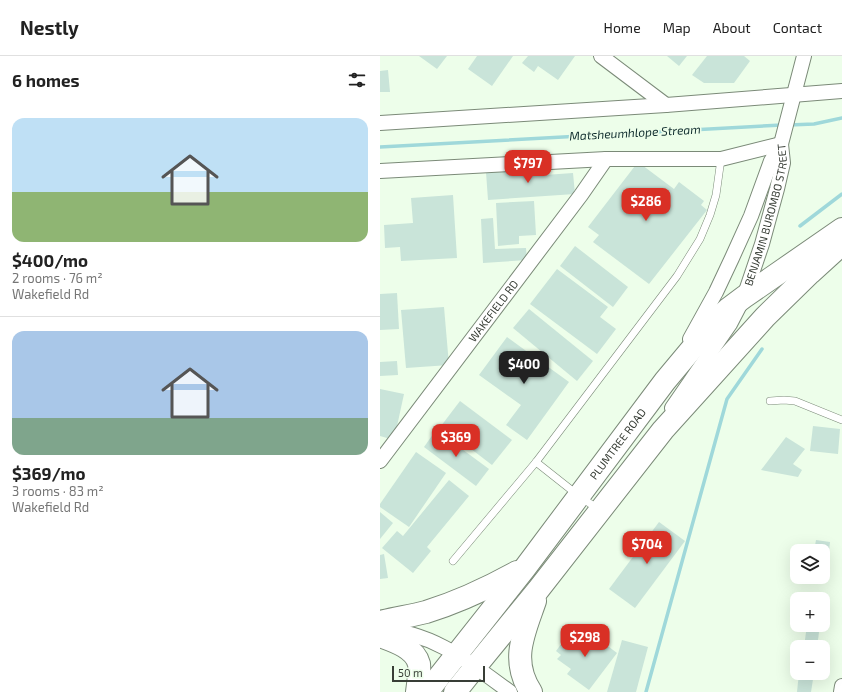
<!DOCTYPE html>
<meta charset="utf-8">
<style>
body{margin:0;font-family:"Exo 2",sans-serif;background:#f6f6f6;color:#222;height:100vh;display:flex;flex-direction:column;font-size:15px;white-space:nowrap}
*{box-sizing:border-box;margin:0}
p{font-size:13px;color:#767676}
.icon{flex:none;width:22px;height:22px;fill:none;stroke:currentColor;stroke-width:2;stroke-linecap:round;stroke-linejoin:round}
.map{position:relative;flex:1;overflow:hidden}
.drawer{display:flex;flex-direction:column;background:#fff;width:380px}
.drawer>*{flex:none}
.buttons{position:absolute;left:410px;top:488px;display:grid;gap:8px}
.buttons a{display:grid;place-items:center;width:40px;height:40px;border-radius:8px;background:#fff;box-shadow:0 4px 16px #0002;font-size:20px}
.scale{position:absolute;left:12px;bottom:10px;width:93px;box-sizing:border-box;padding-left:4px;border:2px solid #383e36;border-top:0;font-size:11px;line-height:14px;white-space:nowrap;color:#383e36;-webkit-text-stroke:3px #edfeea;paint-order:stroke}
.price{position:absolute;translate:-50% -34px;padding:0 9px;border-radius:8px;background:#d93025;color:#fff;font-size:13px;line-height:26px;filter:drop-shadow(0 1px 2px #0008)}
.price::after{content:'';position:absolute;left:50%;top:24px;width:12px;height:9px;margin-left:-6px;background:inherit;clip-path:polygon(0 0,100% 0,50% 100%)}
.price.selected{background:#222;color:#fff}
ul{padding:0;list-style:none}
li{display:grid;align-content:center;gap:8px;height:212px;padding:0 12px}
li+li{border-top:1px solid #e0e0e0}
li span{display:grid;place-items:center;height:124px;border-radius:12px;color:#555}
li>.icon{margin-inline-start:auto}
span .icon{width:72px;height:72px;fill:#fffc;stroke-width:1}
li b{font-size:17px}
h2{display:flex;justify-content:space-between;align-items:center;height:48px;padding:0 12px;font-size:17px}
header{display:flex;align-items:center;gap:24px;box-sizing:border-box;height:56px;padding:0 20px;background:#fff;border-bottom:1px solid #e0e0e0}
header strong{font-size:19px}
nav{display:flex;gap:22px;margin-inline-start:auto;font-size:14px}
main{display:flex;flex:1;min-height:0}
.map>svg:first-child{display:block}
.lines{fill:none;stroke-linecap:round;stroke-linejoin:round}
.stream{stroke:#9fd8da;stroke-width:3.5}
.building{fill:#c9e4d9}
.service-casing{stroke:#7b8a78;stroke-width:8}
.minor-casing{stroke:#7b8a78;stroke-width:16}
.trunk-casing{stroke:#7b8a78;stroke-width:24}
.service{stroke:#fff;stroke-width:7}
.minor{stroke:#fff;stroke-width:14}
.trunk{stroke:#fff;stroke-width:22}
.labels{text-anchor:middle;stroke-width:3;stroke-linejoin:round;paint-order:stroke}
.street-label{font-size:11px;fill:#383e36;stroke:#edfeea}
.water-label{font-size:12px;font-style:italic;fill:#112e2f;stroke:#edfeea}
</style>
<header>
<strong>Nestly</strong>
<nav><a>Home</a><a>Map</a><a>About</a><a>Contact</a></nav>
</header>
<main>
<section class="drawer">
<h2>6 homes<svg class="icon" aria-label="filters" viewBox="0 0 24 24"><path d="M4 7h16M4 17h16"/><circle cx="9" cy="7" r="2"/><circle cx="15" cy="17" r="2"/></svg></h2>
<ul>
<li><span style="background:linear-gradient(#bfe0f5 60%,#8fb573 0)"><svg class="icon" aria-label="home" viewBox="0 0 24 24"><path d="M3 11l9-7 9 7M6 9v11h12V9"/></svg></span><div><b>$400/mo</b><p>2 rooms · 76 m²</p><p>Wakefield Rd</p></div></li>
<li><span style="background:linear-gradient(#a9c7e8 70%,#7fa58c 0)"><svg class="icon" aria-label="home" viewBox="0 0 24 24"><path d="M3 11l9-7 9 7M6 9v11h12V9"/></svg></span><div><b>$369/mo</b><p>3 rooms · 83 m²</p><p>Wakefield Rd</p></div></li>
</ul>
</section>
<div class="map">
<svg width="462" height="636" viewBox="0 0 462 636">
<rect width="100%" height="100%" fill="#edfeea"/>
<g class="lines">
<g class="stream">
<polyline points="409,69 434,68 462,62"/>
<polyline points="0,91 402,69"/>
<polyline points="420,170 462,138"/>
<polyline points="266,636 347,343 382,293"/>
</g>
</g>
<g class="building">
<polygon points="39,0 67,0 57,13"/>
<polygon points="97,0 133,0 112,30 88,13"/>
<polygon points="148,0 195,0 178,24 158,10 154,16 142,7"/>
<polygon points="287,0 307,0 299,10"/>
<polygon points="327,0 364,0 370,5 354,27 324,27 312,19"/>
<polygon points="8,14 10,36 0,36 0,15"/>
<polygon points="258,106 294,133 299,126 324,145 321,149 327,154 269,228 213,186 219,179 208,171"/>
<polygon points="165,113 165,119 193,117 195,138 108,144 106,116"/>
<polygon points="73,139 77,202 21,205 20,191 5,192 4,169 33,167 31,142"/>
<polygon points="154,145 156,179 139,180 139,188 118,190 116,147"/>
<polygon points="113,162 115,193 146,192 147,204 103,207 101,163"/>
<polygon points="195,190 248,231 233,251 180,210"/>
<polygon points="177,213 228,251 220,261 236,273 217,298 150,248"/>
<polygon points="17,237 19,273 0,274 0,238"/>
<polygon points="64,251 69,309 26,312 21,254"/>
<polygon points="149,253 213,305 197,325 133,272"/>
<polygon points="127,281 189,326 147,384 126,369 141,349 99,319"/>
<polygon points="17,305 18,319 0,320 0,306"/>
<polygon points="0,333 24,338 14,384 0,380"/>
<polygon points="80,345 132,384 112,409 61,370"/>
<polygon points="433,370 460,373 458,398 430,395"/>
<polygon points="56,374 109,413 96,430 44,391"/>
<polygon points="406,381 425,393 413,408 422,414 418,421 381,414"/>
<polygon points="36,396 66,417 29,471 0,451 0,448"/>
<polygon points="69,424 89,440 47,491 51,495 33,517 2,492 17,475 23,480"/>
<polygon points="0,456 13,467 0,483"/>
<polygon points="279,466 305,485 255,552 229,533"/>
<polygon points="436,484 450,486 447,512 443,511 443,495 434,495"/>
<polygon points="4,498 8,522 0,523 0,499"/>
<polygon points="427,569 440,569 437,591 424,591"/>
<polygon points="193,572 213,586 216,581 237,597 209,634 187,618 191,613 177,603 181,599 176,595"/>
<polygon points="242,584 268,591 256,636 227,636"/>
<polygon points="419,617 434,617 431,636 417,636"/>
</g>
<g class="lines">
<defs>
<g id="service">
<polyline points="390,345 404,344 415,345 462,364"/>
<polyline points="156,406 199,440 218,453"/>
<polyline points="73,505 156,406 297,220 320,183 330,159 336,139 341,103"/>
</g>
<g id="minor">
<polyline points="221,0 286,49"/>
<polyline points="0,67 286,49 462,35"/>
<polyline points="0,115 226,103 341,103 401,88"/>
<polyline points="310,283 336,236 352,202 371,160 391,105 401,88 424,0"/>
<path id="s1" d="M292 352 350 268 364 241 382 188 397 133 403 107 401 88"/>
<path id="s2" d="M0 405 201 139 226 103"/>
<path d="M0 573C53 576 89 606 130 636"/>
<polyline points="461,636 462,630"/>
</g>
<g id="trunk">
<path d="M0 566C15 562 31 560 46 556 78 546 108 532 137 516"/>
<path d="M0 580C14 585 35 592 39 608 40 615 38 629 37 636"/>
<path id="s3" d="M47 636 145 512 285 325 336 264 348 253 364 241 462 173"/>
<polyline points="75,636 95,611 158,534 283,374 385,261 430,217 462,188"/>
<path d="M151 636C130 604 144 577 155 545"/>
</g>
</defs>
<use href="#service" class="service-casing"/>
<use href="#minor" class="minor-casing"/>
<use href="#trunk" class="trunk-casing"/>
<use href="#service" class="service"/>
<use href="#minor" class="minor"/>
<use href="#trunk" class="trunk"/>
</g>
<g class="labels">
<g class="street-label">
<text dy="4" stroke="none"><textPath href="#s1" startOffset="218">BENJAMIN BUROMBO STREET</textPath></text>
<text dy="4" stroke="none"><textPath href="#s2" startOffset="188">WAKEFIELD RD</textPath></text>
<text dy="4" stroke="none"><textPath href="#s3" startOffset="313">PLUMTREE ROAD</textPath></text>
</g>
<g class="water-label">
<text transform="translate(255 77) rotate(-3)" y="4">Matsheumhlope Stream</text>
</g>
</g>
</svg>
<div class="buttons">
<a><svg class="icon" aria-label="layers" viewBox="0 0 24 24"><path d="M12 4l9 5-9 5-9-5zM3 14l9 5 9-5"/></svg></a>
<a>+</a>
<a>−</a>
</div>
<div class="scale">50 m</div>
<b class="price" style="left:148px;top:128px">$797</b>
<b class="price" style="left:266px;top:166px">$286</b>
<b class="price selected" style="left:144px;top:329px">$400</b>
<b class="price" style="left:76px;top:402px">$369</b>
<b class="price" style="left:267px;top:509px">$704</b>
<b class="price" style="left:205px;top:602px">$298</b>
</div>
</main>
